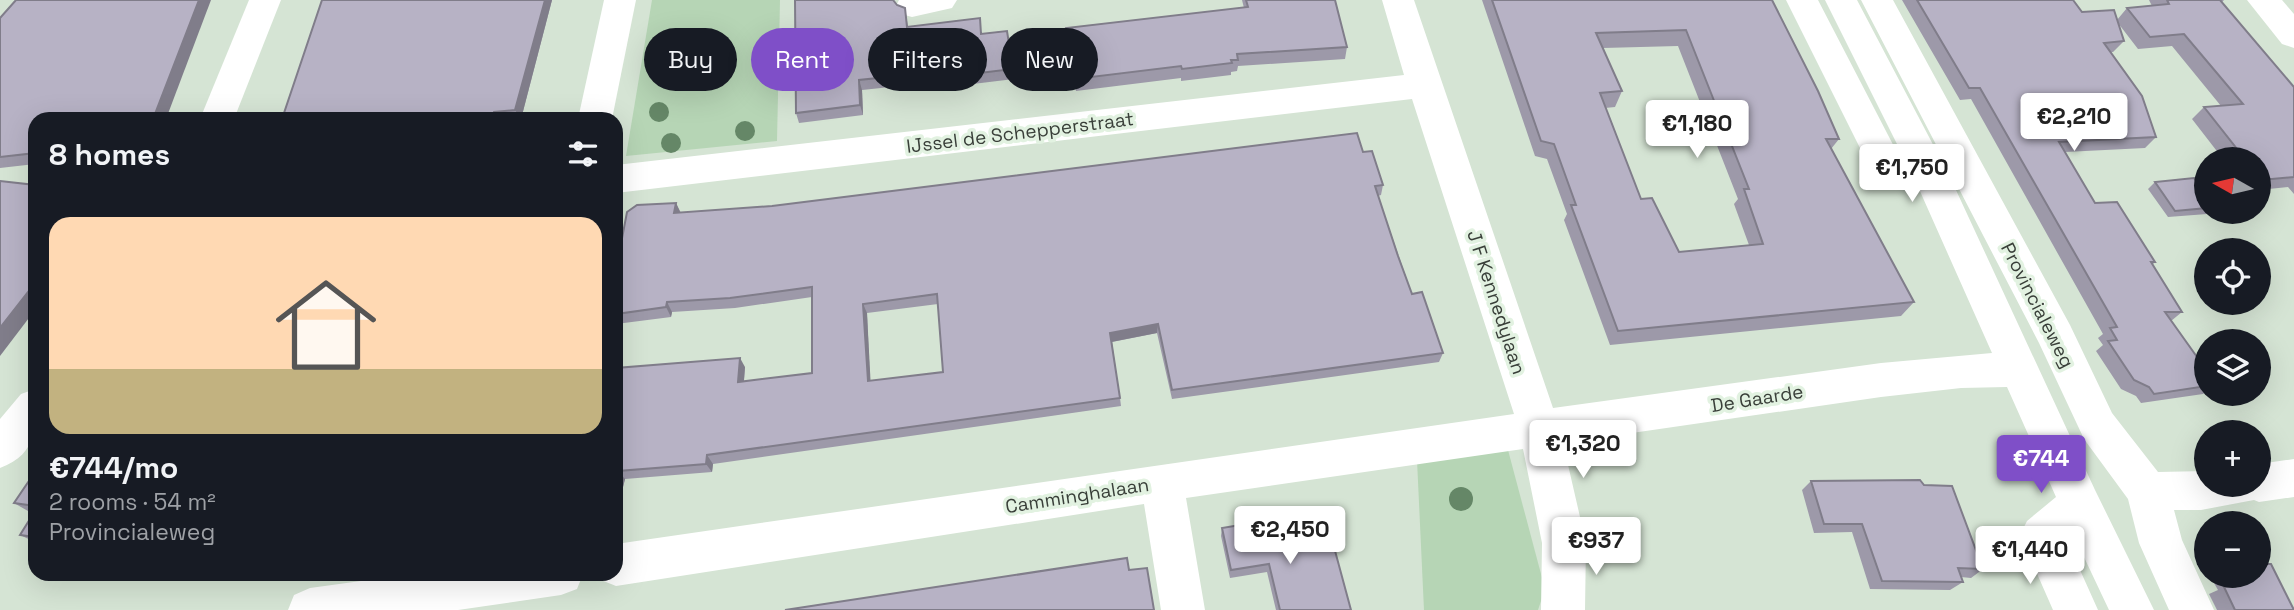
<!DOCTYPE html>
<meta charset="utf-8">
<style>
body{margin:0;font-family:"Space Grotesk",sans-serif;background:#20242c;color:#f1f3f6;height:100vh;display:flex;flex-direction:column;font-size:26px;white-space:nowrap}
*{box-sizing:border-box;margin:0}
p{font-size:23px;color:#9ea1a6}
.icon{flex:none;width:38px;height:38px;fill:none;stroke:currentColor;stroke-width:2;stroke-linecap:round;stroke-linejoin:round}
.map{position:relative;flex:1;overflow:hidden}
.sheet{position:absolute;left:28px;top:112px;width:595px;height:469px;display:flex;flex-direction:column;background:#171b24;border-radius:21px;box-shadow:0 7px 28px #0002}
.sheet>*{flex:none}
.hud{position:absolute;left:644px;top:28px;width:665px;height:63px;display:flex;gap:14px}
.needle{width:46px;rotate:278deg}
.fabs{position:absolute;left:2194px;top:147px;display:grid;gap:14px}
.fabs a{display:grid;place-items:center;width:77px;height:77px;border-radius:50%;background:#171b24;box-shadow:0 7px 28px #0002;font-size:35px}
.price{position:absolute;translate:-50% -60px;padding:0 16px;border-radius:7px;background:#fff;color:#222;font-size:23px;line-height:46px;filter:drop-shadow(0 2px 4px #0008)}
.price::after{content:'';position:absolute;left:50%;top:42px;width:21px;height:16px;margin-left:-10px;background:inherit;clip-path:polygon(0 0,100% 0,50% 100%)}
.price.selected{background:#7f4fc8;color:#fff}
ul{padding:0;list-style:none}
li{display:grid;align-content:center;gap:14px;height:371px;padding:0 21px}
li+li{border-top:2px solid #363941}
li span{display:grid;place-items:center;height:217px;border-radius:21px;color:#555}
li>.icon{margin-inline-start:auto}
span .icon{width:126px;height:126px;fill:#fffc;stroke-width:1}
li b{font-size:30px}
h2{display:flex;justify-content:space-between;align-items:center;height:84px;padding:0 21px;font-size:30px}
.tag{padding:0 24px;border-radius:32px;background:#171b24;box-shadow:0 7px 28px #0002;font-size:24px;line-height:63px}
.tag.selected{background:#7f4fc8;color:#fff}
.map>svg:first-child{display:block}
.green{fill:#b6d5b5}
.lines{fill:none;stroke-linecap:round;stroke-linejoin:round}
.minor{fill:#fff;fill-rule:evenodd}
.tree{fill:#658767}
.wall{fill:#9d99a9;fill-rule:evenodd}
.shaded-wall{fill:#807d8a}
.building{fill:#b7b2c5;stroke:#807d8a;stroke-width:2;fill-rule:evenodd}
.labels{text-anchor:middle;stroke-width:7;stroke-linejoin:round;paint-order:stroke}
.street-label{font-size:19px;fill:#393f39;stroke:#e2f2e1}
</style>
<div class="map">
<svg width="2294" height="610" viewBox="0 0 2294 610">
<rect width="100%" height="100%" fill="#d5e4d4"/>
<g class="green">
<polygon points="652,0 780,0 777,141 626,156"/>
<polygon points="1508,450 1545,589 1538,610 1424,610 1417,460"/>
</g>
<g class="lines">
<g class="minor">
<polygon points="249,0 281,0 234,119 200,119"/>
<polygon points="604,0 636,0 612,119 578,119"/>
<polygon points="899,0 957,0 952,8 912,17 901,14 896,6"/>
<polygon points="1382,0 1414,0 1553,408 1881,363 1992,353 1919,189 1892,190 1879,186 1786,0 1818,0 1902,162 1906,162 1825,0 1857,0 1949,175 2095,490 2154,610 2109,610 2074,536 2067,541 2098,610 2053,610 2020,535 2027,521 2056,497 2007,387 1961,388 1881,397 1563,443 1586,543 1585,610 1541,610 1542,543 1523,449 1186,498 1205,610 1161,610 1144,504 616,586 601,580 598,574 616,574 616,544 1514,414 1412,99 616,193 616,165 1404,75"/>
<polygon points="1861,0 1893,0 2070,325 2112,413 2158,472 2207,471 2207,485 2259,485 2259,464 2294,459 2294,497 2259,502 2254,500 2201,510 2174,510 2182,540 2214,610 2169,610 2139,543 2128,499 2084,439 2039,343"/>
<polygon points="2247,0 2282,0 2294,14 2294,48 2282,44"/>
<path d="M35 389C35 425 40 453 0 468V419L21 394Z"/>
<polygon points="412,574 583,574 577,589 561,595 458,610 288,610 294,595 310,588"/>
</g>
</g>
<g class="tree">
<circle cx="663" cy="57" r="9"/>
<circle cx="659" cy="112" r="10"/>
<circle cx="745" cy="131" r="10"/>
<circle cx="671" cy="143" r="10"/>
<circle cx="1461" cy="499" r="12"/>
</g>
<g class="wall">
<polygon points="322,0 552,0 521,119 282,119"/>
<polygon points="1242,0 1335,0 1347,47 1345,59 1238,66 1237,71 1231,72 1231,75 1181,81 1181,78 1076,91 1067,40 1066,28 1244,8"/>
<path d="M1482 0H1772L1839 139 1831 149 1914 302 1901 316 1610 345 1564 220 1567 214 1547 159 1535 156ZM1678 46 1738 199 1734 204 1749 245 1679 252 1641 199 1605 108 1615 107 1622 91 1603 48Z"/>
<polygon points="1902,0 2073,0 2082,12 2117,20 2127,8 2152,6 2149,0 2224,0 2222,2 2294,87 2294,194 2288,187 2259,190 2259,159 2223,159 2192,119 2204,107 2221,106 2172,46 2138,49 2118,23 2124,41 2113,52 2111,52 2156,137 2145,148 2065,152 2095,203 2155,262 2152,265 2182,312 2171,321 2207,371 2207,391 2203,394 2141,403 2136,396 2121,389 2096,351 2103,345 2098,338 2103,334 1971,99 1960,100"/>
<polygon points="895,3 897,5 905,8 908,27 982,34 1007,31 1014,79 948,87 947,81 862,90 863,115 799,123 796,113"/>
<polygon points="0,18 35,119 35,164 0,168"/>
<path d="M1363 152 1383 185 1381 195 1378 196 1412 294 1443 353 1439 362 1172 399 1157 333 1112 342 1120 398 1121 406 713 464 712 472 625 479 621 495H616V368L745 367 744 381 812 373V297L735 308 672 312 671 317 616 324V270L676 203 681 213 772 206ZM938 304 943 372 870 381 867 313Z"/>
<polygon points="2155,182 2207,197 2207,212 2209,212 2207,214 2168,217 2148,189"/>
<polygon points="35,472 35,542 20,535 35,512 28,511 14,503"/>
<polygon points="1811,481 1983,569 1971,578 1961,577 1963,582 1950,590 1870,589 1852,532 1814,533 1802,490"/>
<polygon points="1222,528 1321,549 1351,610 1276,610 1267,572 1230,578 1221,536"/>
<polygon points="2210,576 2259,576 2294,610 2217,610 2209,594 2218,590"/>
</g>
<g class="shaded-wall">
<polygon points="199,0 211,0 166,119 153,119"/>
<polygon points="545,0 552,0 521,119 515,110"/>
<polygon points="859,80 862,90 863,115 860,105"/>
<polygon points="494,112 498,119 491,119"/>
<polygon points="676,203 681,214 674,213"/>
<polygon points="35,283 35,310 0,356 0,328"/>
<polygon points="667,302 672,312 671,317 666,307"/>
<polygon points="863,304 867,313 871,390 868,381"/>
<polygon points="1158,324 1157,333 1111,342 1110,333"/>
<polygon points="740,358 745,367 743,391 738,382"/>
<polygon points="707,455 713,464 712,472 706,464"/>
<polygon points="618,471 625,479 621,495 616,488 616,480"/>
</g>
<g class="building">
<polygon points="16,0 199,0 153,119 35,119 35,153 0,157 0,18"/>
<polygon points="322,0 545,0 515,110 494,112 491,119 282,119"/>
<polygon points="795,0 893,0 897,5 905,8 907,27 980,18 981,34 1007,31 1013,69 946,77 946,71 859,80 860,105 796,113"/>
<polygon points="1246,0 1335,0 1347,47 1237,54 1238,60 1231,60 1232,63 1182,69 1181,66 1075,79 1066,28 1248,7"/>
<path d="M1492 0H1772L1818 91 1839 139H1826L1914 302 1618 331 1571 205H1576L1554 144 1541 141ZM1686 30 1749 189H1744L1763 244 1679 252 1652 198 1641 199 1600 93 1622 91 1596 33Z"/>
<polygon points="1917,0 2073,0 2082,12 2114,10 2124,41 2104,43 2142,96 2156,137 2059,142 2095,203 2117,202 2155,262 2151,262 2182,312 2165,312 2207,371 2207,386 2154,394 2149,387 2134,380 2108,341 2117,340 2110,328 2117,327 1980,88 1969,88"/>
<polygon points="2167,0 2220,0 2294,87 2294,177 2261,180 2259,177 2259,159 2245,159 2204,107 2243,104 2184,34 2150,37 2127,8 2169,4"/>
<path d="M1357 133 1363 152 1372 151 1383 185 1375 186 1398 256 1412 294 1422 292 1443 353 1172 390 1158 324 1110 333 1120 398 707 455 706 464 618 471 616 480V368L740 358 738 382 812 373V287L730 298 667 302 666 307 616 314V270L627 212 637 205 676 203 674 213 772 206ZM937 294 943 372 868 381 863 304Z"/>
<polygon points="2194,178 2207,197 2207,208 2175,211 2155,182"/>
<polygon points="0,181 35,185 35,283 0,328"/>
<polygon points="35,472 35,506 14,503"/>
<polygon points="1920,480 1924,485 1952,486 1983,569 1958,568 1963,582 1882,581 1862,524 1824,524 1811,481"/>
<polygon points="35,511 35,537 20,535"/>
<polygon points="1270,520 1274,539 1317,532 1321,549 1334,547 1351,610 1280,610 1269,564 1231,570 1222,528"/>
<polygon points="1127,558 1129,570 1147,568 1154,610 785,610"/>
<polygon points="2259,564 2271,564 2294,610 2235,610 2224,587 2235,587 2229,576 2259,576"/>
</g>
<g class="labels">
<g class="street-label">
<text transform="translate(1020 132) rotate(-7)" y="7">IJssel de Schepperstraat</text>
<text transform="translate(1497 302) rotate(72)" y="7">J F Kennedylaan</text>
<text transform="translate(2038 305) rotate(63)" y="7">Provincialeweg</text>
<text transform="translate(1757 398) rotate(-9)" y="7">De Gaarde</text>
<text transform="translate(1077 495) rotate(-9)" y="7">Camminghalaan</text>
</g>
</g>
</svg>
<div class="fabs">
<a><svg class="needle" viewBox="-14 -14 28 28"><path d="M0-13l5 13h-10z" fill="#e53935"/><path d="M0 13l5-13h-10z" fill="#9ea1a6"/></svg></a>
<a><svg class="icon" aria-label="locate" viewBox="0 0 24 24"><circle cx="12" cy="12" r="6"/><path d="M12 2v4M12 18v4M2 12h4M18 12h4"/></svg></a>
<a><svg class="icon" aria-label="layers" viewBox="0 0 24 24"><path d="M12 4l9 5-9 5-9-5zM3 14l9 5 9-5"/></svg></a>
<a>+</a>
<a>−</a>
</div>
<b class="price" style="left:2074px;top:153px">€2,210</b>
<b class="price" style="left:1697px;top:160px">€1,180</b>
<b class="price" style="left:1912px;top:204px">€1,750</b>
<b class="price" style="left:1583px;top:480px">€1,320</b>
<b class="price selected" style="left:2041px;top:495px">€744</b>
<b class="price" style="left:1290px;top:566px">€2,450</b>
<b class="price" style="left:1596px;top:577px">€937</b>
<b class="price" style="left:2030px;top:586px">€1,440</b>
<div class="hud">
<a class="tag">Buy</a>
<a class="tag selected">Rent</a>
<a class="tag">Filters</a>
<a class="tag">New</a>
</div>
<section class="sheet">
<h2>8 homes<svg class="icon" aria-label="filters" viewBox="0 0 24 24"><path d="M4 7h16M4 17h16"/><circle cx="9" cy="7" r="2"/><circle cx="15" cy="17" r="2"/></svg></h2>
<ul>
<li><span style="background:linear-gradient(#ffd9b3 70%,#c2b280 0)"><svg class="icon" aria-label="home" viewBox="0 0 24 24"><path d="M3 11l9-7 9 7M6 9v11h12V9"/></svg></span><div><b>€744/mo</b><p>2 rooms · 54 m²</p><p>Provincialeweg</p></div></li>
</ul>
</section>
</div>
